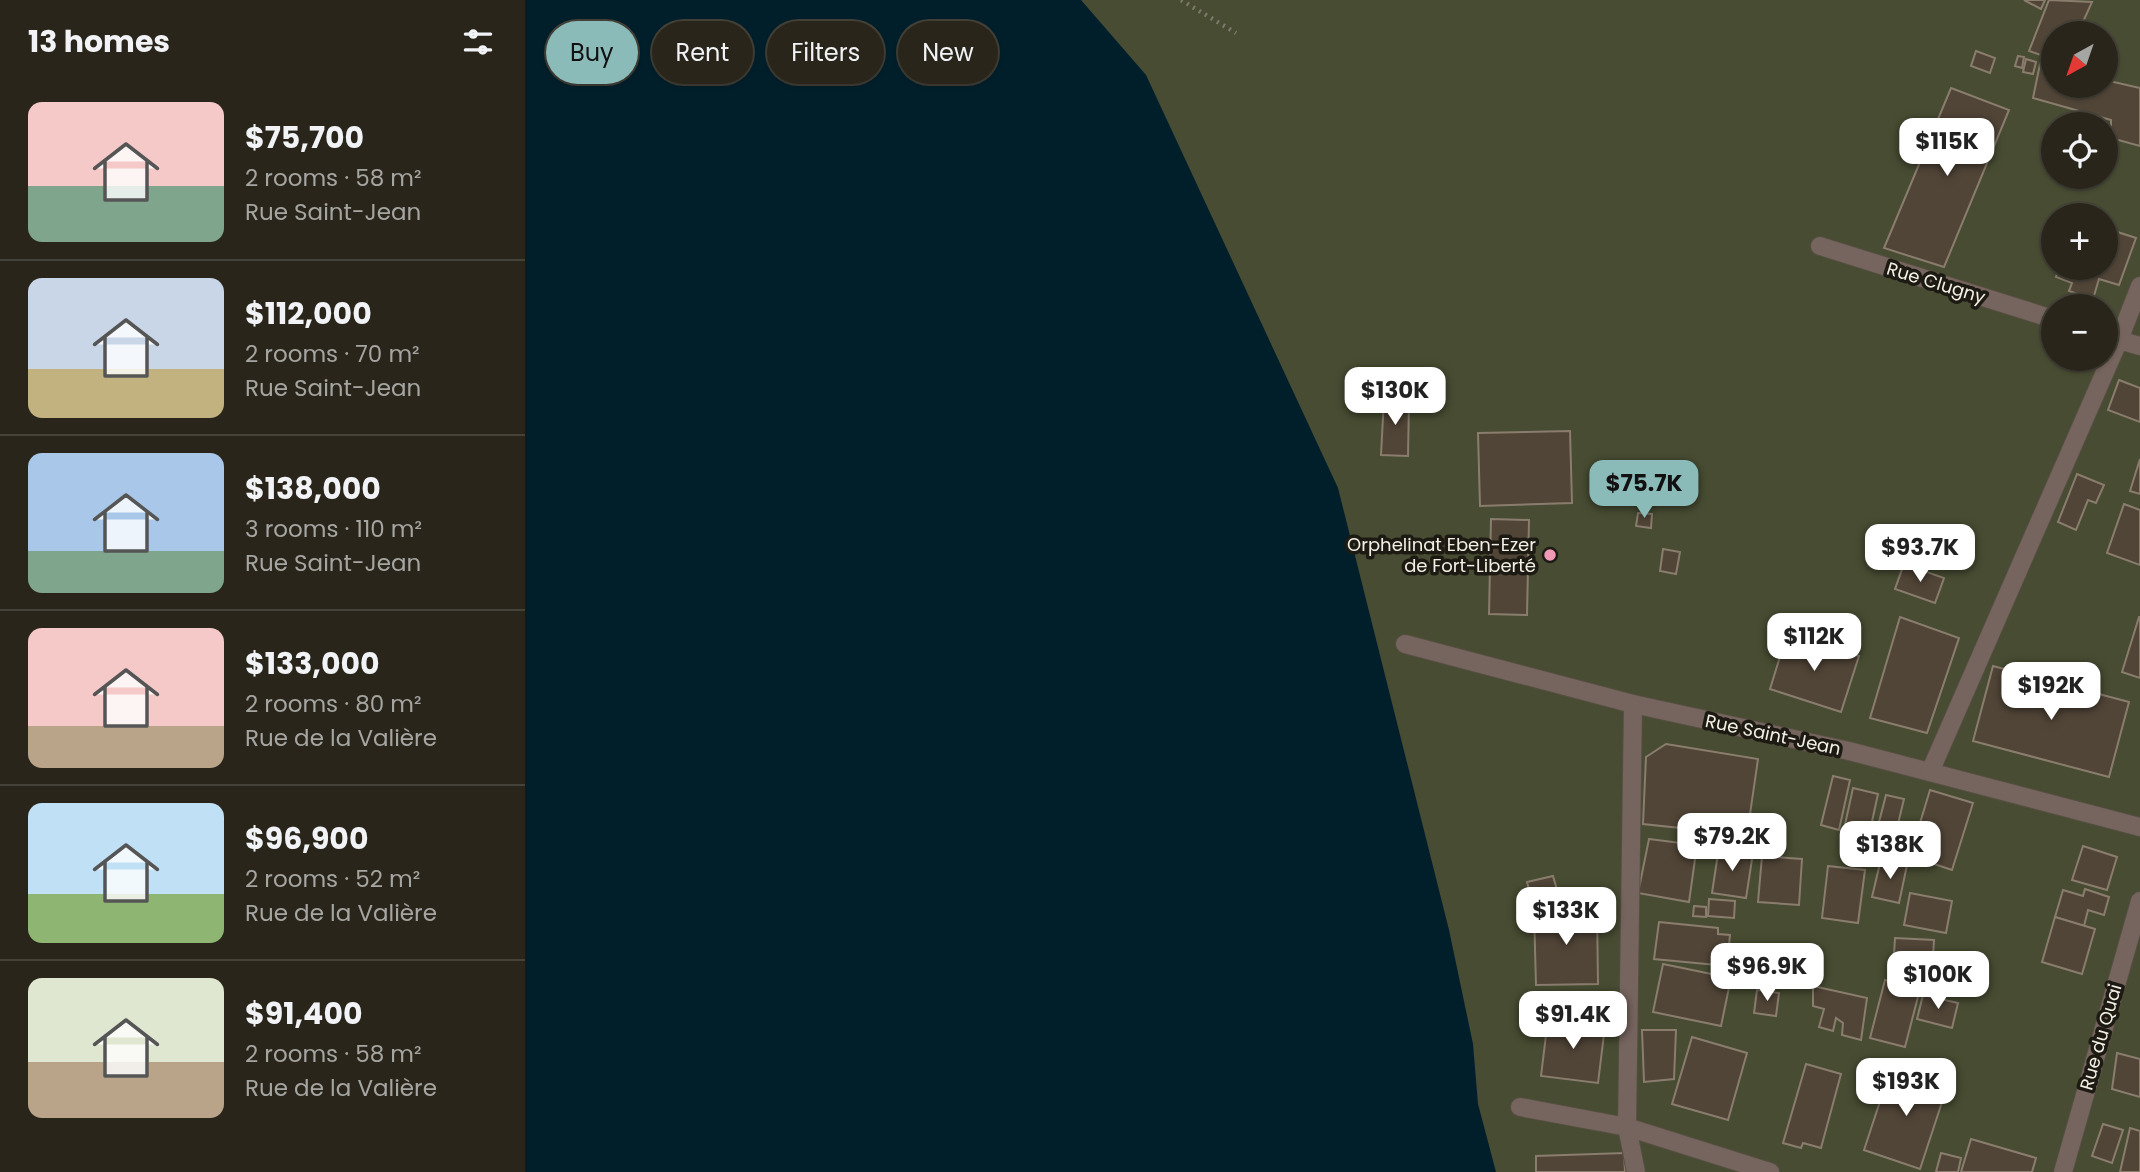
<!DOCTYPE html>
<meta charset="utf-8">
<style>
body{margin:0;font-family:Poppins,sans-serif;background:#353127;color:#f1f3f6;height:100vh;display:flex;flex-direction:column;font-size:26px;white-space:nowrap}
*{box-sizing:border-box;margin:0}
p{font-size:23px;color:#a5a5a2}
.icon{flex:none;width:38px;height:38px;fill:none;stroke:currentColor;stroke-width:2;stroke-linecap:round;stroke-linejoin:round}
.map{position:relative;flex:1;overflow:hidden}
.drawer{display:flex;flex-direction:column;background:#29251a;width:525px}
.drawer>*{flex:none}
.top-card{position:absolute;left:21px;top:21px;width:665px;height:63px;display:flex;gap:14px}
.needle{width:46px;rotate:220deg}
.tools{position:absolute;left:1516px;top:21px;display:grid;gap:14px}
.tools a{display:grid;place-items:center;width:77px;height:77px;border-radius:50%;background:#29251a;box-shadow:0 2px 5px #0004,0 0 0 2px #454239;font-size:35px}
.price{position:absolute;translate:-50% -60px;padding:0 16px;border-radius:14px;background:#fff;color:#222;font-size:23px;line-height:46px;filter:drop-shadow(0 2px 4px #0008)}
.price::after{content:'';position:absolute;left:50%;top:42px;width:21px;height:16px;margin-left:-10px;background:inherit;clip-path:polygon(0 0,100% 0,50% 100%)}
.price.active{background:#8bbbb9;color:#111}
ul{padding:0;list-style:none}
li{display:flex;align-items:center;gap:21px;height:175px;padding:0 28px}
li+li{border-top:2px solid #454239}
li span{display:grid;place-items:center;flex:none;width:196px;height:140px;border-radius:14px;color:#555}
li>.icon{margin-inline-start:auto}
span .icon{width:84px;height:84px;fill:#fffc;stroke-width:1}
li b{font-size:30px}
h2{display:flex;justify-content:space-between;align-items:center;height:84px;padding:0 28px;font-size:30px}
.tag{padding:0 24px;border-radius:32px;background:#29251a;box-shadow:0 2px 5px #0004,0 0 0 2px #454239;font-size:24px;line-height:63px}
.tag.active{background:#8bbbb9;color:#111}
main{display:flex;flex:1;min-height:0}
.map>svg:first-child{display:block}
.green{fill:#474c32;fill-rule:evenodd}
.water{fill:#001f2b}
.building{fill:#514537;stroke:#8a7d6e;stroke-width:2}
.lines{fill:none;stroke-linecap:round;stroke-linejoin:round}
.street-casing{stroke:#554f41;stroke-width:20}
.path{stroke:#7f7a6c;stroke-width:4.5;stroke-dasharray:2 5;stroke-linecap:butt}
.street{stroke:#76645e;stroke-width:18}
.poi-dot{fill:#f09ab5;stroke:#1c1a12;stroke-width:2.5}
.labels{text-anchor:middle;stroke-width:7;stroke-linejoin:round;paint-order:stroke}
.street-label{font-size:18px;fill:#f3efe5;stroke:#1c1a12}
.poi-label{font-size:18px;fill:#f3efe5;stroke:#1c1a12;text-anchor:end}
</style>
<main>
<section class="drawer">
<h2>13 homes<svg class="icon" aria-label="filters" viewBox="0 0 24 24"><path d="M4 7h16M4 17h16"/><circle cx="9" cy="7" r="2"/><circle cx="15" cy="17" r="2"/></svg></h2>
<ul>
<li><span style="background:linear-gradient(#f6c9c9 60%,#7fa58c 0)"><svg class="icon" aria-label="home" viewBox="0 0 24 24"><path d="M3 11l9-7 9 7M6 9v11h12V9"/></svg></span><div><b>$75,700</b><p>2 rooms · 58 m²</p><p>Rue Saint-Jean</p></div></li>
<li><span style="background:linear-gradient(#c9d6e8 65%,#c2b280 0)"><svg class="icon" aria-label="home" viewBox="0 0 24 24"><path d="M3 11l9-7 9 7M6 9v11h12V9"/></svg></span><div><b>$112,000</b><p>2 rooms · 70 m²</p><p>Rue Saint-Jean</p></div></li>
<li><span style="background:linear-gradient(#a9c7e8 70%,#7fa58c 0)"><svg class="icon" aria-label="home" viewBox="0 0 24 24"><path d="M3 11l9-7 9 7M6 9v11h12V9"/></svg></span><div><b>$138,000</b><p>3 rooms · 110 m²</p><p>Rue Saint-Jean</p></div></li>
<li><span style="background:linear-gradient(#f6c9c9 70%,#b9a48a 0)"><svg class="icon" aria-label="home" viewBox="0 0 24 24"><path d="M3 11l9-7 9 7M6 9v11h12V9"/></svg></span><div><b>$133,000</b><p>2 rooms · 80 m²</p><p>Rue de la Valière</p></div></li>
<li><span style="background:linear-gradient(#bfe0f5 65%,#8fb573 0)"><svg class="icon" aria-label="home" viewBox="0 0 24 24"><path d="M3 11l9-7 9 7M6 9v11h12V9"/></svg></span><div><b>$96,900</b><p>2 rooms · 52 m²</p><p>Rue de la Valière</p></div></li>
<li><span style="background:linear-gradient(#dfe7d0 60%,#b9a48a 0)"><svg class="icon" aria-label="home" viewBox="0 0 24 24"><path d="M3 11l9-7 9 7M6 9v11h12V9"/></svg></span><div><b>$91,400</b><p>2 rooms · 58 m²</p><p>Rue de la Valière</p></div></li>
</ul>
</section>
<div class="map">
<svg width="1615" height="1172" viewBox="0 0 1615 1172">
<rect width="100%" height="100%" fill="#373122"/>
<path class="green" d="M0 0H1615V1172H0ZM1528 33H1580V86H1528ZM1528 124H1580V177H1528ZM1528 215H1580V268H1528ZM1528 306H1580V359H1528Z"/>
<polygon class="water" points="0,0 556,0 621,75 813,488 924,930 948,1044 953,1104 971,1172 0,1172"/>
<g class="building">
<polygon points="1499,0 1520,0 1516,9"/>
<polygon points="1524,0 1567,2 1553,33 1528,33 1528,59 1504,51"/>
<polygon points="1451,51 1470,58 1465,73 1446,66"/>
<polygon points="1493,56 1499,57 1497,68 1490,66"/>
<polygon points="1501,59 1511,62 1508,74 1498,72"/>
<polygon points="1515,64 1528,67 1528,86 1580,86 1580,80 1615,88 1615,146 1586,138 1586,120 1508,98"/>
<polygon points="1426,88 1484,110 1419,267 1359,248"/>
<polygon points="1580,228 1611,238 1594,285 1574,279 1568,299 1544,291 1547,283 1531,277 1534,268 1580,268"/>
<polygon points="1594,380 1615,388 1615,422 1583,410"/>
<polygon points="859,398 884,399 883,456 856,455"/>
<polygon points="1045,431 1047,503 955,506 953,433"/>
<polygon points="1615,459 1615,494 1605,491"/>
<polygon points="1552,474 1579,485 1571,503 1563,500 1551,530 1533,522"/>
<polygon points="1599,504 1615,510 1615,565 1582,553"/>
<polygon points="1113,513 1127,514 1126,528 1111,526"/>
<polygon points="966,519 1004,520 1002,615 964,614"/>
<polygon points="1138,549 1155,552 1151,574 1135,571"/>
<polygon points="1379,564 1419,578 1410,603 1370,589"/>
<polygon points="1375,617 1434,638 1402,733 1345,718"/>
<polygon points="1614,617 1615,617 1615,678 1597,672"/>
<polygon points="1262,634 1334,656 1316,712 1245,689"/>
<polygon points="1468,666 1604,702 1584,777 1448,741"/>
<polygon points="1141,744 1233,759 1222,835 1118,824 1121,757"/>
<polygon points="1308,776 1325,780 1314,830 1296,825"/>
<polygon points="1328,788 1353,794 1341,849 1316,843"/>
<polygon points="1405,790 1448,803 1427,870 1385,856"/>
<polygon points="1361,795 1379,799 1365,857 1346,853"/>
<polygon points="1124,839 1172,845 1164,902 1113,893"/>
<polygon points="1558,846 1592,857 1582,890 1547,880"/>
<polygon points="1194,847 1228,853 1221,898 1187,893"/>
<polygon points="1237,856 1277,859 1274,905 1233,902"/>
<polygon points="1356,859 1382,865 1374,903 1347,897"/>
<polygon points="1303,866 1340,870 1333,923 1297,918"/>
<polygon points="1028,876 1033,893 1007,900 1002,882"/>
<polygon points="1560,889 1584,897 1579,915 1563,910 1559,926 1530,917 1538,890 1558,896"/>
<polygon points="1385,893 1427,901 1421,933 1379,925"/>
<polygon points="1184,899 1210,901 1209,918 1183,916"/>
<polygon points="1169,906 1181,907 1181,917 1168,916"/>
<polygon points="1072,910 1073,984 1011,985 1009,911"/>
<polygon points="1530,917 1570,929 1557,974 1517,962"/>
<polygon points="1134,922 1193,928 1193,934 1205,935 1202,966 1129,959"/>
<polygon points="1370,938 1409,940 1407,974 1368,972"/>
<polygon points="1138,964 1206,978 1196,1026 1128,1012"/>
<polygon points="1360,980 1395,989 1380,1047 1345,1038"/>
<polygon points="1288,986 1342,998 1336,1040 1317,1035 1318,1023 1311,1018 1308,1031 1294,1027 1299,1009 1288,1006"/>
<polygon points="1232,990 1254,993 1251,1016 1229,1013"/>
<polygon points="1398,995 1433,1003 1427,1028 1392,1019"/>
<polygon points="1036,1000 1051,1001 1051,1015 1035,1014"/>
<polygon points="1023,1019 1080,1026 1073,1083 1016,1076"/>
<polygon points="1117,1030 1151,1030 1149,1079 1119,1082"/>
<polygon points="1167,1037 1222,1053 1203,1120 1147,1104"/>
<polygon points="1592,1053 1615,1059 1615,1097 1587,1089"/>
<polygon points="1281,1064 1316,1074 1296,1148 1278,1143 1276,1148 1258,1143"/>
<polygon points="1366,1068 1422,1087 1395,1169 1339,1150"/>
<polygon points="1578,1124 1598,1130 1587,1163 1567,1156"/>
<polygon points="1605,1128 1615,1131 1615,1172 1595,1172"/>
<polygon points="1446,1139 1511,1158 1507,1172 1436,1172"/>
<polygon points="1099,1153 1100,1172 1011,1172 1011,1156"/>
<polygon points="1416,1153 1436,1158 1433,1172 1411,1172"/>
</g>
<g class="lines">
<defs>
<g id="street">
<polyline points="1295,246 1528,319"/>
<polyline points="1580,336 1615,346"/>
<polyline points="880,644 1108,704 1324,751 1615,827"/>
<polyline points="1108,704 1102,1127 1111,1172"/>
<polyline points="1405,772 1594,340 1615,286"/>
<polyline points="995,1107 1102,1127 1245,1172"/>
<polyline points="1538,1172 1615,901"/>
</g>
</defs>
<use href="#street" class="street-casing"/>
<polyline class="path" points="656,0 711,33"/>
<use href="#street" class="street"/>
</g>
<circle class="poi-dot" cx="1025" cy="555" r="7"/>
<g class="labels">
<g class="street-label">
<text transform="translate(1411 283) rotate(17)" y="6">Rue Clugny</text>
<text transform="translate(1248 735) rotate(12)" y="6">Rue Saint-Jean</text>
<text transform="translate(1576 1037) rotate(-74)" y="6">Rue du Quai</text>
</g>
<g class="poi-label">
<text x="1011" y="551">Orphelinat Eben-Ezer<tspan x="1011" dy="21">de Fort-Liberté</tspan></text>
</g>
</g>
</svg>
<div class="tools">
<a><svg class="needle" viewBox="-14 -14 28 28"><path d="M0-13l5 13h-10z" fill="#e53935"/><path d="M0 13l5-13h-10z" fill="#a5a5a2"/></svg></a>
<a><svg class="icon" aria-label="locate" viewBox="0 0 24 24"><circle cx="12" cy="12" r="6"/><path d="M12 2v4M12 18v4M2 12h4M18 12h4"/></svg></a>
<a>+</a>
<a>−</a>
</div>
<b class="price" style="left:1422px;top:178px">$115K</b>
<b class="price" style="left:870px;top:427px">$130K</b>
<b class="price active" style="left:1119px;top:520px">$75.7K</b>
<b class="price" style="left:1395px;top:584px">$93.7K</b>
<b class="price" style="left:1289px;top:673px">$112K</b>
<b class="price" style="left:1526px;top:722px">$192K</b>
<b class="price" style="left:1207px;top:873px">$79.2K</b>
<b class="price" style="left:1365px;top:881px">$138K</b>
<b class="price" style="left:1041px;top:947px">$133K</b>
<b class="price" style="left:1242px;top:1003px">$96.9K</b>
<b class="price" style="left:1413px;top:1011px">$100K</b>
<b class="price" style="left:1048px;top:1051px">$91.4K</b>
<b class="price" style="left:1381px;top:1118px">$193K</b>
<div class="top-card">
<a class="tag active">Buy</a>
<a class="tag">Rent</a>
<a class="tag">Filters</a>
<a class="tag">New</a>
</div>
</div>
</main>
